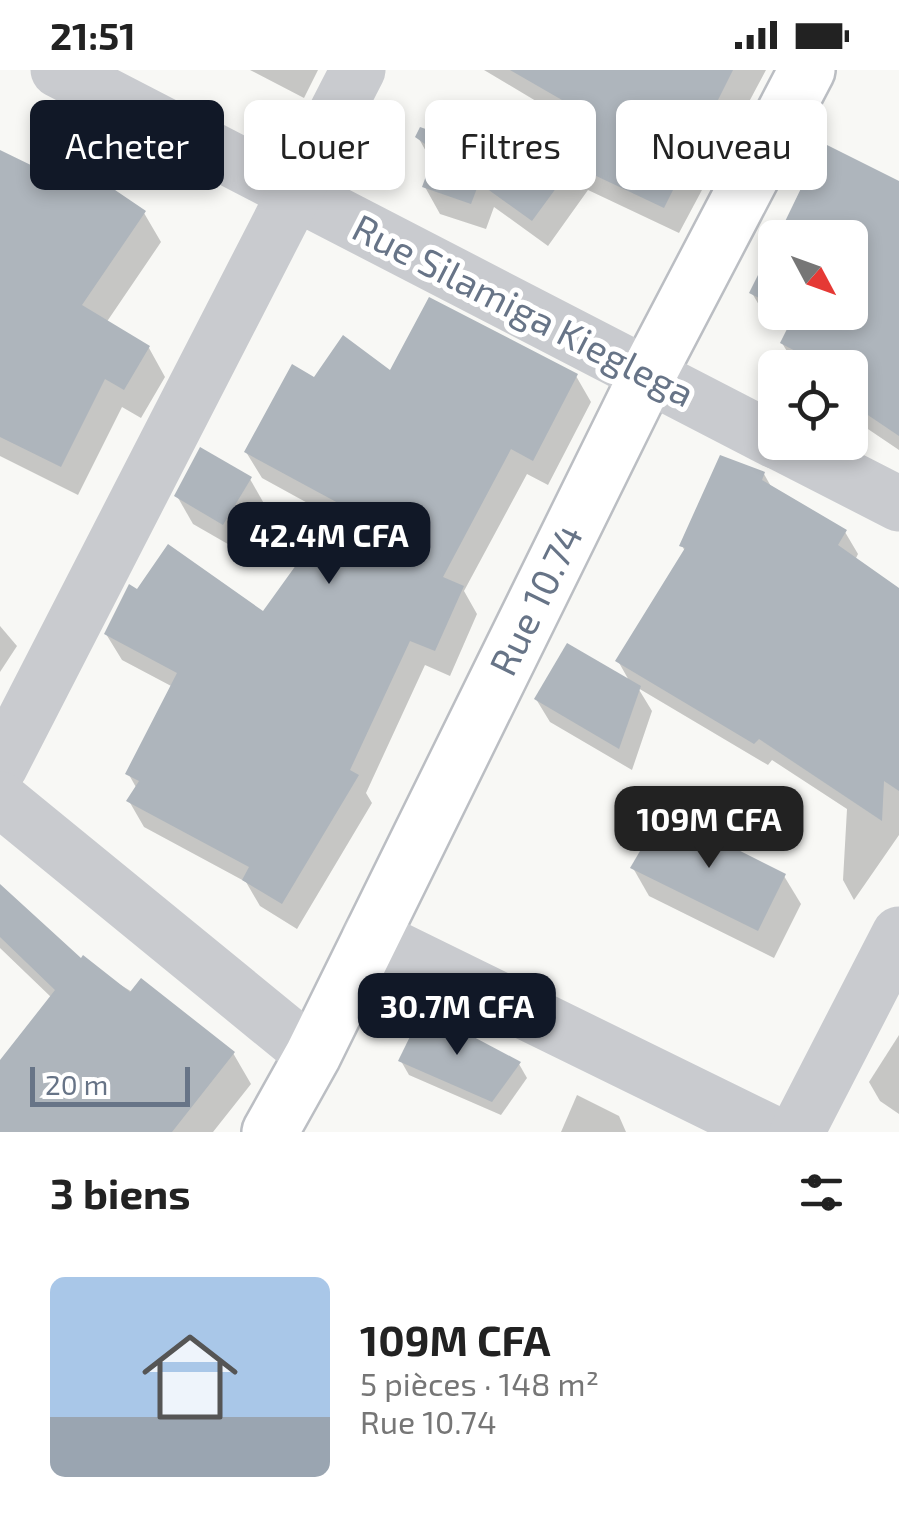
<!DOCTYPE html>
<html lang="fr">
<meta charset="utf-8">
<style>
body{margin:0;font-family:"Exo 2",sans-serif;background:#f6f6f6;color:#222;height:100vh;display:flex;flex-direction:column;font-size:38px;white-space:nowrap}
*{box-sizing:border-box;margin:0}
p{font-size:32px;color:#767676}
.icon{flex:none;width:55px;height:55px;fill:none;stroke:currentColor;stroke-width:2;stroke-linecap:round;stroke-linejoin:round}
.map{position:relative;height:1062px;overflow:hidden}
.side{display:flex;flex-direction:column;background:#fff;flex:1}
.side>*{flex:none}
.top-card{position:absolute;left:30px;top:30px;width:840px;height:90px;display:flex;gap:20px}
.needle{width:65px;rotate:131deg}
.buttons{position:absolute;left:758px;top:150px;display:grid;gap:20px}
.buttons a{display:grid;place-items:center;width:110px;height:110px;border-radius:15px;background:#fff;box-shadow:0 5px 15px #0003;font-size:50px}
.scale{position:absolute;left:30px;bottom:25px;width:160px;box-sizing:border-box;padding-left:10px;border:5px solid #677487;border-top:0;font-size:28px;line-height:35px;white-space:nowrap;color:#677487;-webkit-text-stroke:8px #fff;paint-order:stroke}
.price{position:absolute;translate:-50% -85px;padding:0 22px;border-radius:20px;background:#111827;color:#fff;font-size:32px;line-height:65px;filter:drop-shadow(0 2px 5px #0008)}
.price::after{content:'';position:absolute;left:50%;top:60px;width:30px;height:22px;margin-left:-15px;background:inherit;clip-path:polygon(0 0,100% 0,50% 100%)}
.price.active{background:#222;color:#fff}
ul{padding:0;list-style:none}
li{display:flex;align-items:center;gap:30px;height:250px;padding:0 50px}
li span{display:grid;place-items:center;flex:none;width:280px;height:200px;border-radius:15px;color:#555}
li>.icon{margin-inline-start:auto}
span .icon{width:120px;height:120px;fill:#fffc;stroke-width:1}
li b{font-size:42px}
h2{display:flex;justify-content:space-between;align-items:center;height:120px;padding:0 50px;font-size:42px}
.pill{padding:0 35px;border-radius:15px;background:#fff;box-shadow:0 5px 15px #0003;font-size:35px;line-height:90px}
.pill.active{background:#111827;color:#fff}
.status{display:flex;justify-content:space-between;align-items:center;height:70px;padding:0 50px;background:#fff;direction:ltr}
.status svg{height:28px;fill:currentColor}
.map>svg:first-child{display:block}
.shadow{fill:#0003}
.building{fill:#aeb5bc}
.lines{fill:none;stroke-linecap:round;stroke-linejoin:round}
.secondary-casing{stroke:#bbbec3;stroke-width:60}
.street{stroke:#c9cbcf;stroke-width:55}
.secondary{stroke:#fff;stroke-width:55}
.labels{text-anchor:middle;stroke-width:10;stroke-linejoin:round;paint-order:stroke}
.street-label{font-size:38px;fill:#677487;stroke:#fff}
</style>
<div class="status"><b>21:51</b><svg viewBox="0 0 49 12"><path d="M0 12V9h3v3zM5 12V6h3v6zM10 12V3h3v9zM15 12V0h3v12zM26 1h20v11H26zM47 4h2v5h-2z"/></svg></div>
<div class="map">
<svg width="899" height="1062" viewBox="0 0 899 1062">
<rect width="100%" height="100%" fill="#f8f8f5"/>
<g class="shadow">
<polygon points="250,0 318,0 304,28"/>
<polygon points="484,0 766,0 679,163 588,120 548,176 494,137 486,159 440,144 425,117 433,94 418,67 518,94 556,43"/>
<polygon points="0,83 81,122 144,143 161,172 106,253 149,278 165,307 141,348 122,337 78,425 0,386"/>
<polygon points="899,114 899,380 859,353 850,338 850,298 797,298 782,273 789,260 767,249 752,223 775,179 775,242 850,242"/>
<polygon points="391,304 576,306 591,332 548,415 527,404 464,521 477,544 450,606 425,595 366,723 372,733 297,859 260,836 246,812 144,757 129,731 137,719 128,703 173,617 122,590 106,564 263,544 333,447 262,408 246,382 314,310"/>
<polygon points="764,404 773,420 845,462 858,484 855,490 899,521 899,765 854,830 843,810 847,739 772,690 768,695 638,618 652,641 632,700 550,652 536,629 631,614 618,591 685,482 682,475"/>
<polygon points="250,409 266,437 240,481 193,454 177,426"/>
<polygon points="0,556 17,576 0,602"/>
<polygon points="633,798 784,806 801,834 774,888 649,826"/>
<polygon points="0,817 81,891 233,983 251,1014 213,1062 0,1062 0,994 52,928 0,878"/>
<polygon points="899,965 899,1044 880,1031 869,1012"/>
<polygon points="401,991 519,994 527,1008 501,1045 409,1005"/>
<polygon points="577,1025 619,1046 626,1062 561,1062"/>
</g>
<g class="building">
<polygon points="510,0 733,0 664,138 573,95 532,151 479,113 471,134 422,117 435,81 415,67 420,57 517,91 562,30"/>
<polygon points="823,73 899,111 899,366 850,333 850,298 828,298 780,273 794,245 789,242 850,242 850,168 777,168"/>
<polygon points="0,80 80,119 90,103 146,141 82,235 150,276 124,320 105,309 61,397 0,367"/>
<polygon points="775,171 775,236 749,223"/>
<polygon points="429,227 578,304 533,391 511,379 443,507 464,516 435,581 410,571 350,700 359,705 282,834 242,810 249,797 126,731 139,711 125,704 177,603 104,564 129,514 137,519 168,474 263,541 340,434 244,382 292,294 314,307 343,265 390,300"/>
<polygon points="200,377 252,407 223,455 174,426"/>
<polygon points="720,385 765,402 762,410 847,460 838,475 899,518 899,721 884,711 882,751 759,669 754,674 615,591 685,478 679,476"/>
<polygon points="567,573 641,616 619,679 534,629"/>
<polygon points="663,742 786,804 758,861 630,798"/>
<polygon points="0,814 81,888 83,885 130,922 141,908 235,982 172,1062 0,1062 0,990 55,920 0,867"/>
<polygon points="423,940 521,992 492,1032 398,991"/>
</g>
<g class="lines">
<defs>
<g id="secondary">
<path id="s1" d="M270 1062 313 985 647 306 807 0"/>
</g>
</defs>
<use href="#secondary" class="secondary-casing"/>
<g class="street">
<polyline points="58,0 775,371"/>
<polyline points="778,372 899,434"/>
<polyline points="0,697 358,0"/>
<polyline points="0,729 313,985"/>
<polyline points="370,866 770,1062"/>
<polyline points="797,1062 899,864"/>
</g>
<use href="#secondary" class="secondary"/>
</g>
<g class="labels">
<g class="street-label">
<text transform="translate(523 241) rotate(27)" y="13">Rue Silamiga Kieglega</text>
<text dy="13" stroke="none"><textPath href="#s1" startOffset="595">Rue 10.74</textPath></text>
</g>
</g>
</svg>
<div class="buttons">
<a><svg class="needle" viewBox="-14 -14 28 28"><path d="M0-13l5 13h-10z" fill="#e53935"/><path d="M0 13l5-13h-10z" fill="#767676"/></svg></a>
<a><svg class="icon" aria-label="locate" viewBox="0 0 24 24"><circle cx="12" cy="12" r="6"/><path d="M12 2v4M12 18v4M2 12h4M18 12h4"/></svg></a>
</div>
<div class="scale">20 m</div>
<b class="price" style="left:329px;top:517px">42.4M CFA</b>
<b class="price active" style="left:709px;top:801px">109M CFA</b>
<b class="price" style="left:457px;top:988px">30.7M CFA</b>
<div class="top-card">
<a class="pill active">Acheter</a>
<a class="pill">Louer</a>
<a class="pill">Filtres</a>
<a class="pill">Nouveau</a>
</div>
</div>
<section class="side">
<h2>3 biens<svg class="icon" aria-label="filters" viewBox="0 0 24 24"><path d="M4 7h16M4 17h16"/><circle cx="9" cy="7" r="2"/><circle cx="15" cy="17" r="2"/></svg></h2>
<ul>
<li><span style="background:linear-gradient(#a9c7e8 70%,#9aa5b1 0)"><svg class="icon" aria-label="home" viewBox="0 0 24 24"><path d="M3 11l9-7 9 7M6 9v11h12V9"/></svg></span><div><b>109M CFA</b><p>5 pièces · 148 m²</p><p>Rue 10.74</p></div></li>
</ul>
</section>
